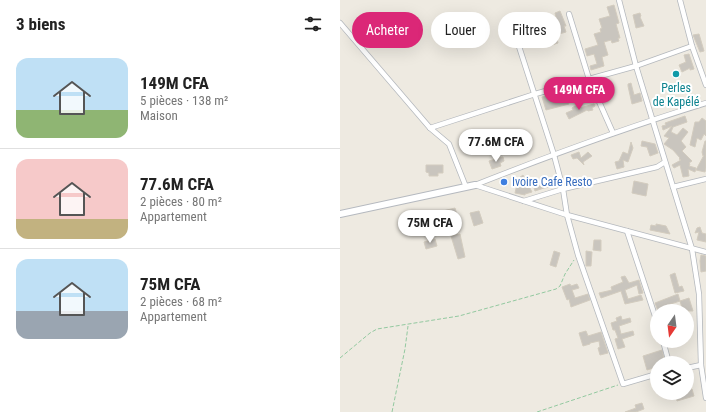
<!DOCTYPE html>
<html lang="fr">
<meta charset="utf-8">
<style>
body{margin:0;font-family:"Roboto Condensed",sans-serif;background:#f6f6f6;color:#222;height:100vh;display:flex;flex-direction:column;font-size:15px;white-space:nowrap}
*{box-sizing:border-box;margin:0}
p{font-size:13px;color:#767676}
.icon{flex:none;width:22px;height:22px;fill:none;stroke:currentColor;stroke-width:2;stroke-linecap:round;stroke-linejoin:round}
.map{position:relative;flex:1;overflow:hidden}
.side{display:flex;flex-direction:column;background:#fff;width:340px}
.side>*{flex:none}
.banner{position:absolute;left:12px;top:12px;width:294px;height:36px;display:flex;gap:8px}
.needle{width:26px;rotate:194deg}
.controls{position:absolute;left:310px;top:304px;display:grid;gap:8px}
.controls a{display:grid;place-items:center;width:44px;height:44px;border-radius:50%;background:#fff;box-shadow:0 4px 16px #0002;font-size:20px}
.price{position:absolute;translate:-50% -34px;padding:0 9px;border-radius:14px;background:#fff;color:#222;font-size:13px;line-height:26px;filter:drop-shadow(0 1px 2px #0008)}
.price::after{content:'';position:absolute;left:50%;top:24px;width:12px;height:9px;margin-left:-6px;background:inherit;clip-path:polygon(0 0,100% 0,50% 100%)}
.price.selected{background:#db2777;color:#fff}
ul{padding:0;list-style:none}
li{display:flex;align-items:center;gap:12px;height:100px;padding:0 16px}
li+li{border-top:1px solid #e0e0e0}
li span{display:grid;place-items:center;flex:none;width:112px;height:80px;border-radius:12px;color:#555}
li>.icon{margin-inline-start:auto}
span .icon{width:48px;height:48px;fill:#fffc;stroke-width:1}
li b{font-size:17px}
h2{display:flex;justify-content:space-between;align-items:center;height:48px;padding:0 16px;font-size:17px}
.pill{padding:0 14px;border-radius:18px;background:#fff;box-shadow:0 4px 16px #0002;font-size:14px;line-height:36px}
.pill.selected{background:#db2777;color:#fff}
main{display:flex;flex:1;min-height:0}
.map>svg:first-child{display:block}
.building{fill:#c9c5be;stroke:#d3ccbf}
.lines{fill:none;stroke-linecap:round;stroke-linejoin:round}
.street-casing{stroke:#b4b8bd;stroke-width:6}
.secondary-casing{stroke:#b5b9bf;stroke-width:8}
.path{stroke:#93c9a0;stroke-width:1;stroke-dasharray:4 2;stroke-linecap:butt}
.street{stroke:#fff;stroke-width:4.5}
.secondary{stroke:#fff;stroke-width:6}
.culture-dot{fill:#0f9aa8;stroke:#fff;stroke-width:1.5}
.shop-dot{fill:#3f7fe0;stroke:#fff;stroke-width:1.5}
.labels{text-anchor:middle;stroke-width:4;stroke-linejoin:round;paint-order:stroke}
.culture-label{font-size:12px;fill:#0d838f;stroke:#fff}
.shop-label{font-size:12px;fill:#366cbe;stroke:#fff;text-anchor:start}
</style>
<main>
<section class="side">
<h2>3 biens<svg class="icon" aria-label="filters" viewBox="0 0 24 24"><path d="M4 7h16M4 17h16"/><circle cx="9" cy="7" r="2"/><circle cx="15" cy="17" r="2"/></svg></h2>
<ul>
<li><span style="background:linear-gradient(#bfe0f5 65%,#8fb573 0)"><svg class="icon" aria-label="home" viewBox="0 0 24 24"><path d="M3 11l9-7 9 7M6 9v11h12V9"/></svg></span><div><b>149M CFA</b><p>5 pièces · 138 m²</p><p>Maison</p></div></li>
<li><span style="background:linear-gradient(#f6c9c9 75%,#c2b280 0)"><svg class="icon" aria-label="home" viewBox="0 0 24 24"><path d="M3 11l9-7 9 7M6 9v11h12V9"/></svg></span><div><b>77.6M CFA</b><p>2 pièces · 80 m²</p><p>Appartement</p></div></li>
<li><span style="background:linear-gradient(#bfe0f5 65%,#9aa5b1 0)"><svg class="icon" aria-label="home" viewBox="0 0 24 24"><path d="M3 11l9-7 9 7M6 9v11h12V9"/></svg></span><div><b>75M CFA</b><p>2 pièces · 68 m²</p><p>Appartement</p></div></li>
</ul>
</section>
<div class="map">
<svg width="366" height="412" viewBox="0 0 366 412">
<rect width="100%" height="100%" fill="#eeeae1"/>
<g class="building">
<polygon points="274,5 279,23 276,24 280,38 278,38 279,41 272,43 271,40 264,42 268,55 262,57 264,66 251,70 250,66 257,64 254,54 247,56 245,49 258,45 254,34 261,32 260,29 262,28 259,19 270,16 267,7"/>
<polygon points="220,11 226,26 224,26 226,32 216,35 218,43 212,45 207,28 216,25 215,21 217,21 215,13"/>
<polygon points="300,13 301,16 300,17 304,26 296,28 293,15"/>
<polygon points="188,28 193,43 186,45 182,30"/>
<polygon points="359,34 364,51 360,52 353,35"/>
<polygon points="349,54 354,69 350,70 350,68 342,72 339,65 346,62 344,55"/>
<polygon points="291,83 294,95 300,93 302,101 292,104 288,86 288,84"/>
<polygon points="224,92 229,104 206,110 202,97"/>
<polygon points="254,104 255,106 252,108 253,110 248,111 247,110 229,119 226,113 233,110 232,108 235,106 239,106 240,108"/>
<polygon points="345,116 347,122 333,127 331,132 337,135 343,128 348,132 341,141 346,147 342,151 352,161 349,163 350,164 349,166 356,168 355,172 348,169 349,176 343,177 340,165 334,168 332,165 341,160 339,159 340,158 333,150 324,144 329,138 324,136 332,126 323,130 322,126 326,125 325,123"/>
<polygon points="362,118 366,121 366,136 364,134 361,140 357,138 355,147 350,145 355,122 359,122"/>
<polygon points="302,141 315,144 318,153 310,156 307,147 301,146"/>
<polygon points="365,141 366,141 366,168 365,172 356,170 364,155 363,156 362,152"/>
<polygon points="291,142 293,148 288,162 283,160 284,167 277,169 275,162 279,161 283,152 288,154"/>
<polygon points="239,152 241,158 248,152 252,156 243,162 244,165 237,158 233,159 231,155"/>
<polygon points="163,157 164,161 160,163 161,166 152,169 149,161"/>
<polygon points="86,165 103,165 103,173 98,173 98,176 89,176 89,173 86,172"/>
<polygon points="183,175 192,192 185,194 185,195 175,193 177,184 175,181"/>
<polygon points="209,179 211,187 204,188 195,191 194,188 203,184 202,181"/>
<polygon points="294,181 308,184 306,196 292,193"/>
<polygon points="115,208 118,218 106,221 103,211"/>
<polygon points="139,211 143,223 134,226 130,213"/>
<polygon points="316,224 326,226 330,234 310,230 311,225 316,226"/>
<polygon points="360,227 362,233 366,234 366,242 357,240 359,232 355,233 357,228"/>
<polygon points="120,234 125,257 118,259 111,236"/>
<polygon points="95,239 97,246 86,249 84,242"/>
<polygon points="254,240 261,240 261,251 253,250"/>
<polygon points="214,251 220,253 216,267 210,265"/>
<polygon points="246,251 252,252 251,266 246,266"/>
<polygon points="361,255 366,256 366,271 361,272 360,261"/>
<polygon points="335,273 339,287 342,286 344,291 335,293 330,275"/>
<polygon points="285,276 289,283 299,280 303,293 299,294 297,285 285,290 288,299 301,295 303,300 285,304 281,291 261,298 259,293 272,290 271,287 283,282 281,277"/>
<polygon points="230,284 231,286 237,284 239,288 232,290 235,298 248,294 250,300 231,307 229,299 227,300 222,287"/>
<polygon points="338,294 340,301 324,306 324,309 318,311 315,303"/>
<polygon points="349,298 353,311 343,311 340,301"/>
<polygon points="281,316 282,320 290,318 291,322 279,326 281,334 293,331 294,335 282,339 285,347 278,349 275,339 278,338 275,330 273,330 271,323 277,321 276,318"/>
<polygon points="246,331 248,336 261,332 268,353 260,355 258,348 260,347 259,341 250,343 250,344 243,346 239,333"/>
<polygon points="322,350 325,363 317,363 317,367 307,370 303,356"/>
<polygon points="352,389 354,396 337,401 335,394 347,393 347,390"/>
<polygon points="302,403 304,409 296,412 285,412 296,408 295,405"/>
</g>
<g class="lines">
<defs>
<g id="street">
<polyline points="279,0 296,66 352,249 359,294 361,365 366,398"/>
<polyline points="340,0 352,46 366,85"/>
<polyline points="229,14 249,79 273,133"/>
<polyline points="0,23 90,128 109,144 126,187"/>
<polyline points="174,31 214,155 223,189 227,215 238,255 283,384 317,374"/>
<polyline points="90,128 195,94 296,66 352,46"/>
<path d="M135 185C211 155 288 127 366 103"/>
<polyline points="135,185 227,215 366,252"/>
<polyline points="333,187 366,179"/>
<polyline points="184,201 223,189 317,167 325,162"/>
<polyline points="287,231 317,322"/>
<polyline points="323,341 329,363"/>
<polyline points="347,368 361,365"/>
</g>
<polyline id="secondary" points="0,214 135,185"/>
</defs>
<use href="#street" class="street-casing"/>
<use href="#secondary" class="secondary-casing"/>
<g class="path">
<polyline points="0,358 30,333 37,329 119,316 216,289 220,286 225,274 234,260"/>
<polyline points="52,412 65,349 68,326"/>
<polyline points="197,412 278,385"/>
</g>
<use href="#street" class="street"/>
<use href="#secondary" class="secondary"/>
</g>
<circle class="culture-dot" cx="336" cy="74" r="4"/>
<circle class="shop-dot" cx="164" cy="182" r="4"/>
<g class="labels">
<g class="culture-label">
<text x="336" y="92">Perles<tspan x="336" dy="14">de Kapélé</tspan></text>
</g>
<g class="shop-label">
<text x="172" y="186">Ivoire Cafe Resto</text>
</g>
</g>
</svg>
<div class="controls">
<a><svg class="needle" viewBox="-14 -14 28 28"><path d="M0-13l5 13h-10z" fill="#e53935"/><path d="M0 13l5-13h-10z" fill="#767676"/></svg></a>
<a><svg class="icon" aria-label="layers" viewBox="0 0 24 24"><path d="M12 4l9 5-9 5-9-5zM3 14l9 5 9-5"/></svg></a>
</div>
<b class="price selected" style="left:239px;top:111px">149M CFA</b>
<b class="price" style="left:156px;top:163px">77.6M CFA</b>
<b class="price" style="left:90px;top:244px">75M CFA</b>
<div class="banner">
<a class="pill selected">Acheter</a>
<a class="pill">Louer</a>
<a class="pill">Filtres</a>
</div>
</div>
</main>
